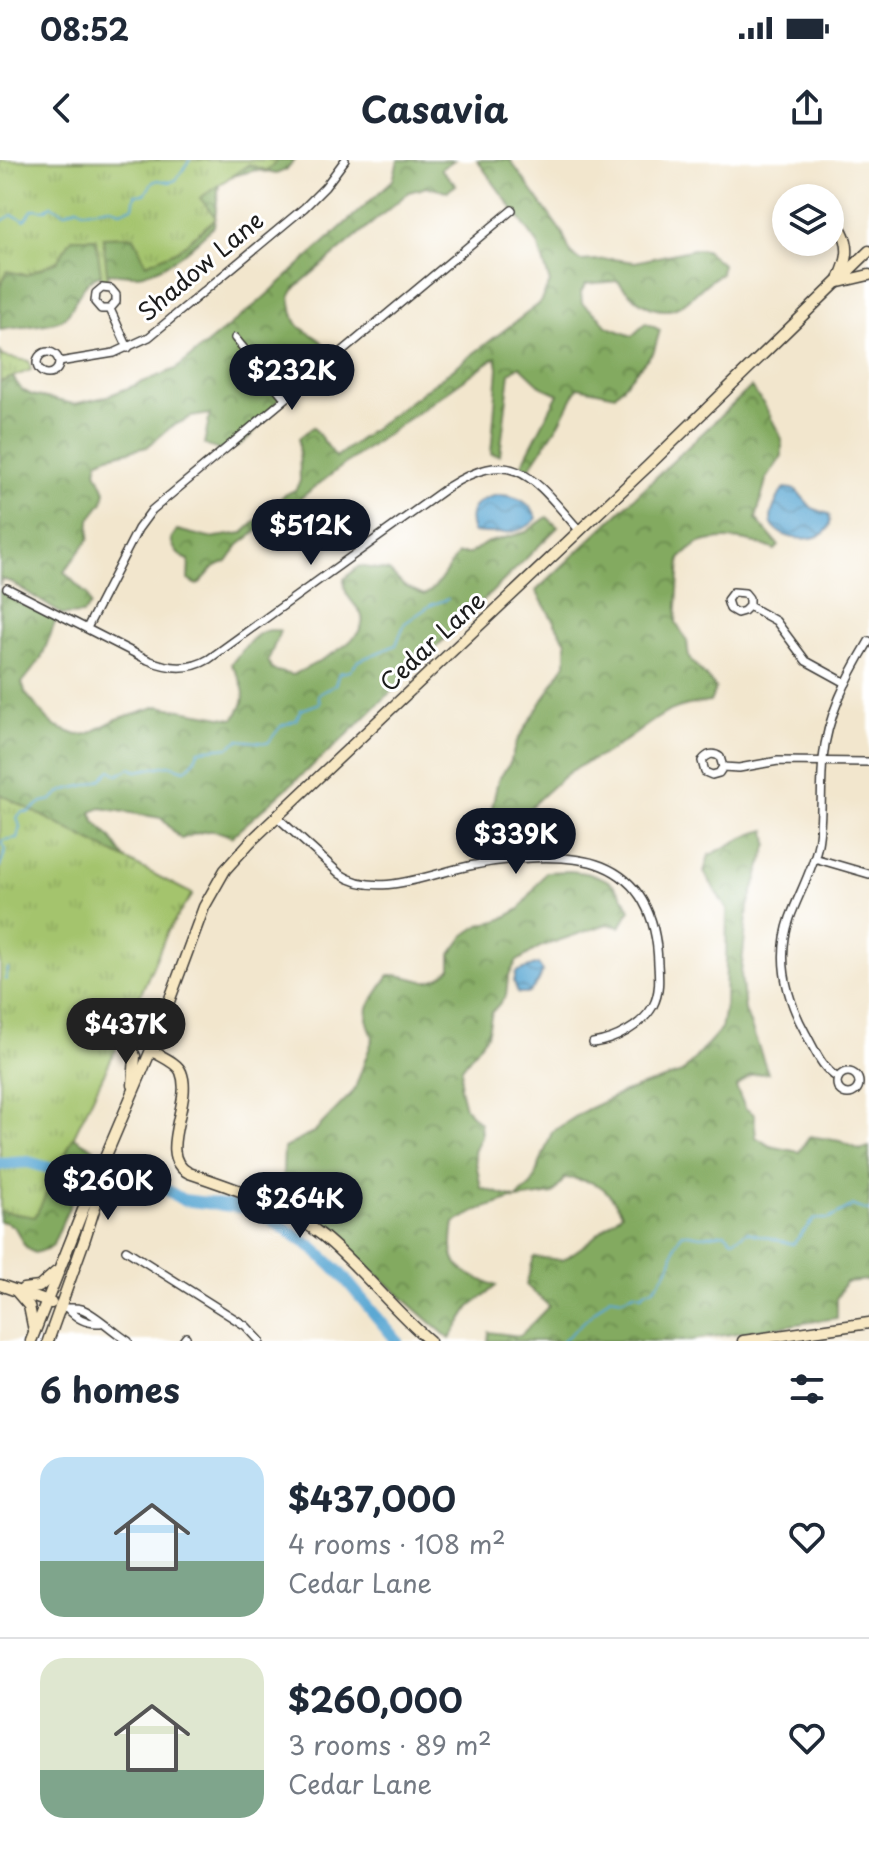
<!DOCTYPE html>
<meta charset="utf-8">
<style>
body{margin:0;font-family:"Playpen Sans",sans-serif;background:#f2f2f3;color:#1f2937;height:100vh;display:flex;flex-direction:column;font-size:30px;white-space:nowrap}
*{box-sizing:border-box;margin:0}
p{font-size:26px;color:#747a83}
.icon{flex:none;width:44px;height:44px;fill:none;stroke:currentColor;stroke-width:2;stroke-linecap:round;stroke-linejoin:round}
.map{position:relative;height:1181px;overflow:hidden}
.side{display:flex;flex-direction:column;background:#fff;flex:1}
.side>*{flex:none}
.tools{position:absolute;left:772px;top:24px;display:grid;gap:16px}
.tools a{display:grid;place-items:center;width:72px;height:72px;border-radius:50%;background:#fff;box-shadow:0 4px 12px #0003;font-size:40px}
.price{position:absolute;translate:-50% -68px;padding:0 18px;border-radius:28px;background:#111827;color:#fff;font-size:26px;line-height:52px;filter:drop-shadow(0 2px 4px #0008)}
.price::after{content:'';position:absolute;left:50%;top:48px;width:24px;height:18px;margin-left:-12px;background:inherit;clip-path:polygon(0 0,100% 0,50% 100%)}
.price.selected{background:#222;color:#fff}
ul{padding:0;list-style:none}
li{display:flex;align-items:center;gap:24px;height:200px;padding:0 40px}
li+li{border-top:2px solid #e0e1e3}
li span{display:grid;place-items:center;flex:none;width:224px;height:160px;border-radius:24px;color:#555}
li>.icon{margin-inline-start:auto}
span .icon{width:96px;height:96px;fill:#fffc;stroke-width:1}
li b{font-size:34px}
h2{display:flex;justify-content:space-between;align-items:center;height:96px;padding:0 40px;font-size:34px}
.status{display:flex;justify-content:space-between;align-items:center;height:56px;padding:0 40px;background:#fff;direction:ltr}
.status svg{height:22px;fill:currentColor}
header{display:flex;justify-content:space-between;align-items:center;height:104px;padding:0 40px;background:#fff;font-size:36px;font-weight:700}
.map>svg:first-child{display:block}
.forest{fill:url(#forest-crowns);stroke:#50633e;stroke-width:2}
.park{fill:url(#park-tufts);stroke:#607044;stroke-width:2}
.water{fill:url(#water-waves);stroke:#3b6278;stroke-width:2}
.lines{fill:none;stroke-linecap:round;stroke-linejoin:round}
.stream{stroke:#5aa7d3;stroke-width:2}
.river{stroke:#5aa7d3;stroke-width:12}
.street-casing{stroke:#3c3a37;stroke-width:10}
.secondary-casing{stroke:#3c3a37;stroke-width:13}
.street{stroke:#fff;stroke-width:7}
.secondary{stroke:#f8e8c3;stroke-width:10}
.labels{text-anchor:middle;stroke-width:6;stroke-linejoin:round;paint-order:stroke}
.street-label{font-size:24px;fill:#1c1c1c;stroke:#fff}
</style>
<div class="status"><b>08:52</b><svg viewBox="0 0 49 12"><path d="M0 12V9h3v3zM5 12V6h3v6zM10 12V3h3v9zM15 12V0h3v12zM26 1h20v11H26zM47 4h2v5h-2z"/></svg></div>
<header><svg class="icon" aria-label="back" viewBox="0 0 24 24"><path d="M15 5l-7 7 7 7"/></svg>Casavia<svg class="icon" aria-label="share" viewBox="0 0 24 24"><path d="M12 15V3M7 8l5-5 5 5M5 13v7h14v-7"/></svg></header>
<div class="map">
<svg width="869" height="1181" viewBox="0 0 869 1181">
<defs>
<pattern id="forest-crowns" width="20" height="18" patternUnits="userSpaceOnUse" patternTransform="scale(2)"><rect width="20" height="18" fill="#83aa60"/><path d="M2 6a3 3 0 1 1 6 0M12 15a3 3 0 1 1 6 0" fill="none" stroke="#6a8a4e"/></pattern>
<pattern id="park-tufts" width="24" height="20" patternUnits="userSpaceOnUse" patternTransform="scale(2)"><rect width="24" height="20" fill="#a4c46d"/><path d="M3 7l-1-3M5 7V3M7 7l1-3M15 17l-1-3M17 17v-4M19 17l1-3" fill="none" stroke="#8da85e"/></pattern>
<pattern id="water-waves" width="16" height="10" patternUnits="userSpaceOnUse" patternTransform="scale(2)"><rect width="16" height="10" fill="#5aa7d3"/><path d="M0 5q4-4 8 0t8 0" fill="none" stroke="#4a87aa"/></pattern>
</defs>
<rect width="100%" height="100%" fill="#fff"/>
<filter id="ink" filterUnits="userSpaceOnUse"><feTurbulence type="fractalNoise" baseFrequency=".0125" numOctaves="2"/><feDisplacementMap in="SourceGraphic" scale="16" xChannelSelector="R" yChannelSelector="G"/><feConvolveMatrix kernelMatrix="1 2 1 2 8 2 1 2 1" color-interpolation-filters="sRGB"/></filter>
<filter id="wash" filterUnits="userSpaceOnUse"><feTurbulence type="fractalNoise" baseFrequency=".006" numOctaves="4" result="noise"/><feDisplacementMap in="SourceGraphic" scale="32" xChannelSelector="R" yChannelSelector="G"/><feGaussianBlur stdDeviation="1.8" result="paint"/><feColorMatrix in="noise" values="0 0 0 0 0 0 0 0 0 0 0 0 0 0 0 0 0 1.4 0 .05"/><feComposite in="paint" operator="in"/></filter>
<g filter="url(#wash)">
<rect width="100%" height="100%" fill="#f2e6cd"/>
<g class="forest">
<path d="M0 0H295L286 10 276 14 256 10 225 18 219 25 214 66C193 85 172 107 143 114 128 118 109 109 95 117 77 126 75 152 61 160 48 166 15 167 0 170Z"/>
<path d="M398 0H454L441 9 456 25 448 31 427 27 409 32 296 127 290 137C292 146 292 159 299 166 308 175 330 179 325 196 319 214 297 222 284 234 263 254 243 308 204 284L210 254 191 257 171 267 147 287 108 296 98 301 96 311 105 331 103 342 90 359 89 379 64 412 87 435 90 445 83 454 63 455 11 422 2 419 0 426V191L9 212 22 230 32 235 74 244 105 237 176 209 260 141 393 20Z"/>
<path d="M477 0H510L563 74 571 94 581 101 613 99 635 102 694 89 705 90 722 104 721 114C705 121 695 137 680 146 656 159 632 138 618 121L586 124 581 132 582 143 600 157 606 166 632 176 646 163 660 170 654 191 615 235 578 227 560 262 527 312 522 304 558 234 542 227 520 206 510 213 500 295 491 294 498 208 496 197 345 304 239 385 227 402C210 405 210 416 197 425L188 420 189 400C178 396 174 391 171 379L177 370 209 378 243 373 284 335 295 330 300 321 299 278 313 267 336 297 539 144 550 123 538 84Z"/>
<path d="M751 227 765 246 782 279V296L766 320 756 359 779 386 775 390C753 380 724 375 700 383 693 386 686 394 680 399L676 462 687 481 689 498 716 528 710 542C661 546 654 563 616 587 601 598 581 603 567 614 546 631 527 651 507 669L490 657 498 620 510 603 516 583 566 503V482L536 431Z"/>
<path d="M547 357 558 367 344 578 231 677C213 666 200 672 181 679L161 658 101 648 91 652 95 662 111 678 129 704 192 736 188 741 0 751V430L6 436 56 460 41 499 22 523 26 534 48 560 56 567 77 575 88 574 117 559 158 546 233 559C251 540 244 523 231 504 245 488 257 465 280 471L268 501 272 510 293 515C311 505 376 478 360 452 352 440 343 435 344 419L359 406 389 411 404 426 424 435C439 428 447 408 458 394H469L486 383 526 372Z"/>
<path d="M766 670 768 684 748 747 741 814 745 850 768 913 751 915 736 927 745 948 754 954 756 977 770 986 799 992 810 976 840 981 860 990 869 987V1120L845 1122 837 1138V1158L686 1181H488L489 1172 520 1176 549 1146 526 1125 534 1097 563 1100 586 1084 622 1053C605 1024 597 1021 565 1018L553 1034 516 1039 532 1024 552 972 586 950 624 932 682 913 721 869 725 846 727 750 704 712 709 695C728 687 745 674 766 670Z"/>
<path d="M570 711C602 714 617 720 630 750L620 767 607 764 540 787 516 802 508 817 506 836 492 852 487 875 462 908 460 928 465 948 480 963 481 976 474 992 481 1028 515 1038 479 1050 454 1063C447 1108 458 1110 496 1126L470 1147 450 1179C393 1131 341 1078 282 1033L284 988 314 972 354 931 373 878 367 859 368 847 389 815C417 813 425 834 451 808V794L465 775 480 765 500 760 520 749 546 712Z"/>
<path d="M0 966 62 970 94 989 52 1087 35 1093C13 1083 26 1066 0 1061Z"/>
</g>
<g class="park">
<polygon points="0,0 278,0 267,11 249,4 200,38 216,58 178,90 146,104 134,76 103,77 108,121 102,121 96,78 72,78 57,101 26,115 7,111 0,127"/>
<polygon points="0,196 29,201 31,210 0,222"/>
<polygon points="0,634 192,734 168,771 126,868 35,1057 0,1051"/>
</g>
<g class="water">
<path d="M786 328 796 330 812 348 829 354C840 388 771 384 771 359 771 349 778 338 783 329Z"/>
<path d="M497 335C514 335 530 341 537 358 523 376 493 374 473 372 465 350 476 340 497 335Z"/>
<polygon points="538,804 543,811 538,822 529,833 518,833 514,822 516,812"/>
</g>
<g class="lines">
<g class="stream">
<polyline points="0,62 12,55 25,60 33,49 45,50 51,45 64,53 78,47 84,51 110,47 120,51 133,47 135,35 145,34 153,22 158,20 170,22 176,20 190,0"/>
<path d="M0 707 6 689 2 683 3 680 17 678 20 667 17 657 22 652H29L42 642 52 640C64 624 85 630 102 619 105 616 108 612 111 610L118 615 130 608 137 611 169 605 185 610 194 601 199 590 229 587 239 580 268 583 281 566 296 560 301 550 320 543 318 535 335 525 339 513 350 511 358 501 396 485 405 463 431 445 448 439"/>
<polyline points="6,820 8,809"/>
<path d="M562 1181C579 1168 593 1152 610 1137L623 1139 634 1133 642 1135C645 1131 648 1130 652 1129 657 1126 665 1114 668 1108 675 1096 673 1082 683 1073L701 1076 725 1073 733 1080 747 1072 793 1084 814 1059H829L853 1046 869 1051"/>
</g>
<polyline class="river" points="0,1004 28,1002 84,1018 128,1017 165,1029 183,1040 247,1048 269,1058 312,1087 340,1113 397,1181"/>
</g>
</g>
<g filter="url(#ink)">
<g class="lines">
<defs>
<g id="street">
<polyline points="110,149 101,149 95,142 96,133 102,128 111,129 116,135 116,142 110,149 128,188"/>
<polyline points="235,178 285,238"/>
<circle cx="48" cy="203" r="11"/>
<polyline points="59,202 114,193 149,177 304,48 325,27 345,0"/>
<path d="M7 428 148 500C169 509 189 511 209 499L448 327C516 283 536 322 580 371"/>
<polyline points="749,446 744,451 737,453 730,449 727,440 733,432 745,433 749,438 749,446 776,461 806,501 846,523"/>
<polyline points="87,468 138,369 152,350 512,50"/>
<path d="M723 607 720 597C713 592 707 594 702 601L705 612 712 615 719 613 723 607 739 608 778 601 869 602"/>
<path d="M277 657 340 714C377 739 429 714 469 706 506 698 567 692 602 706 644 723 657 762 658 804 659 818 660 833 653 846 642 866 615 880 593 883"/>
<polyline points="814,698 869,714"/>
<circle cx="848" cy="923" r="11"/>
<path d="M838 918C822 909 815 890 806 874 786 838 776 798 790 758 799 733 813 710 818 684 823 656 820 627 823 599 827 556 847 518 869 481"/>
<polyline points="126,1090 246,1166 260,1181"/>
<path d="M61 1147C68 1149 75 1147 82 1149 94 1153 115 1173 128 1181"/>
<path d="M68 1149C77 1159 87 1164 100 1163"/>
<polyline points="183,1181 186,1177"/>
</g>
<g id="secondary">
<path d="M840 117C847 101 851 88 842 71"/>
<polyline points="839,122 869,115"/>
<polyline points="123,873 135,896 133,925"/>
<polyline points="123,873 142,873 161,854"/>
<path d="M151 890C159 896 177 902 181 912 194 943 154 995 189 1013 236 1029 284 1044 323 1076 362 1108 392 1149 430 1181"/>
<polyline points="0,1125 51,1143"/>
<polyline points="23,1129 39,1127 56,1112"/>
<polyline points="17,1132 29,1146 34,1171"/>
<polyline points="31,1181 87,1040 151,890 204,747 225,710 251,681 647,307 869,91"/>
<polyline points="48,1181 85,1078 108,1006"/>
<polyline points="743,1181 869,1163"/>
</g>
</defs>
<use href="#street" class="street-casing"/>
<use href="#secondary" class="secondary-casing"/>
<use href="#street" class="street"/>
<use href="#secondary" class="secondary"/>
</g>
</g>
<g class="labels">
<g class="street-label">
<text transform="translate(201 107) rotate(-40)" y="8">Shadow Lane</text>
<text transform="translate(433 482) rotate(-43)" y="8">Cedar Lane</text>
</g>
</g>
</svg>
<div class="tools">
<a><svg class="icon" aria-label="layers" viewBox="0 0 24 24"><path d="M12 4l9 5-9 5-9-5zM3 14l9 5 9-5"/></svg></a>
</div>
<b class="price" style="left:292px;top:252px">$232K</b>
<b class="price" style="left:311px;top:407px">$512K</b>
<b class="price" style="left:516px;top:716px">$339K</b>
<b class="price selected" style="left:126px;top:906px">$437K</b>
<b class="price" style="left:108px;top:1062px">$260K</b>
<b class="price" style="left:300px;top:1080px">$264K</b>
</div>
<section class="side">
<h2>6 homes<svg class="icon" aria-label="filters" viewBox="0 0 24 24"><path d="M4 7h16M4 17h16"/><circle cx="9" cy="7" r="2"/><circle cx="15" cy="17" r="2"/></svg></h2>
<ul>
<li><span style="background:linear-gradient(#bfe0f5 65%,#7fa58c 0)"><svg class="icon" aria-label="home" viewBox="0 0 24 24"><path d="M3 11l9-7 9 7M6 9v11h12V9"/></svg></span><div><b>$437,000</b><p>4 rooms · 108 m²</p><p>Cedar Lane</p></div><svg class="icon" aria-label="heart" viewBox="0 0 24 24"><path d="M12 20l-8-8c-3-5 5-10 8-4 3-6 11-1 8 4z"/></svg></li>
<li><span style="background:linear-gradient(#dfe7d0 70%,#7fa58c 0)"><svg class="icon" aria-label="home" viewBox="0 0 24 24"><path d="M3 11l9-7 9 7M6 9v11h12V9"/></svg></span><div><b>$260,000</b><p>3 rooms · 89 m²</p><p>Cedar Lane</p></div><svg class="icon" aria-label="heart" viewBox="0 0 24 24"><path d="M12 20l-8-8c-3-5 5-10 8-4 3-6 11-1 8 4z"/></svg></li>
</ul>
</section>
